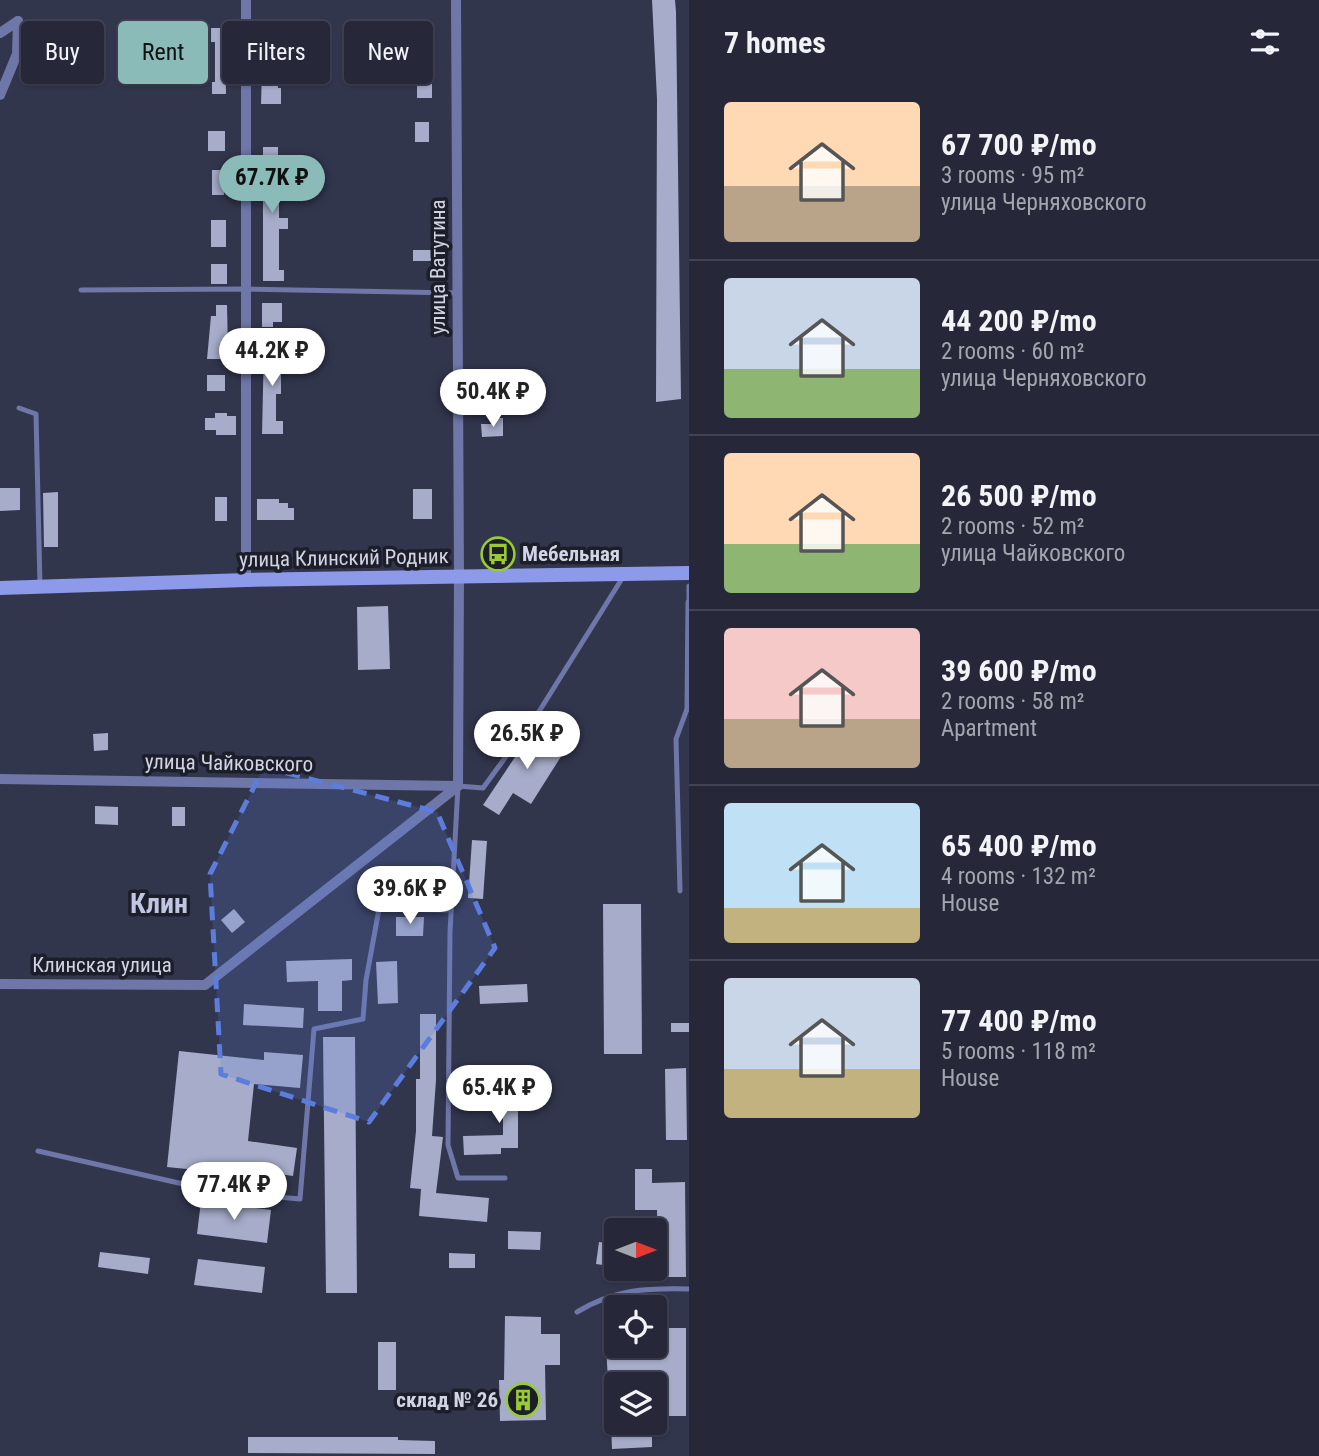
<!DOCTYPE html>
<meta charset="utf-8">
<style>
body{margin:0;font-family:"Roboto Condensed",sans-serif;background:#2e3042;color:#f1f3f6;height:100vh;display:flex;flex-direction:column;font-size:26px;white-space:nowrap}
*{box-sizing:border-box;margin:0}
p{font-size:23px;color:#a4a6af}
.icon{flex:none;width:38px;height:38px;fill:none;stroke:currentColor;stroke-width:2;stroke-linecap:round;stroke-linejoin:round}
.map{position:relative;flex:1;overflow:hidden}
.drawer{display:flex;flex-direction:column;background:#26283a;width:630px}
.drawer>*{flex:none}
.guide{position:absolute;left:21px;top:21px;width:562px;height:63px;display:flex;gap:14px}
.needle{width:46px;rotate:90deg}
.buttons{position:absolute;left:604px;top:1218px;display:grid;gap:14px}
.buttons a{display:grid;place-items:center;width:63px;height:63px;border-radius:7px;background:#26283a;box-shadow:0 2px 5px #0004,0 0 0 2px #424454;font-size:35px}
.price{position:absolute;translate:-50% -60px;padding:0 16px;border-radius:24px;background:#fff;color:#222;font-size:23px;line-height:46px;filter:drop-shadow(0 2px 4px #0008)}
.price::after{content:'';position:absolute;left:50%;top:42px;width:21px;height:16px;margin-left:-10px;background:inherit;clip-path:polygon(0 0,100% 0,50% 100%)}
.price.current{background:#8bbbb9;color:#111}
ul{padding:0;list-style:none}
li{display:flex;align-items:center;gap:21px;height:175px;padding:0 35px}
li+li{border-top:2px solid #424454}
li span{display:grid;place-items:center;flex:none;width:196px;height:140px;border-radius:7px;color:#555}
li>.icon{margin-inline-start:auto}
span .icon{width:84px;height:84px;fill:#fffc;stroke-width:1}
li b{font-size:30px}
h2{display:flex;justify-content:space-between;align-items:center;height:84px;padding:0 35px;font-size:30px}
.chip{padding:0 24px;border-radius:7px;background:#26283a;box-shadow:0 2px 5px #0004,0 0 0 2px #424454;font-size:24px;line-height:63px}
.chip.current{background:#8bbbb9;color:#111}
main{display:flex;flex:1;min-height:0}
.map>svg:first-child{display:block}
.building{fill:#a6acc9}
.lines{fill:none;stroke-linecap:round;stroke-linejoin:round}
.service{stroke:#6f77a9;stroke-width:5}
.minor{stroke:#6f77a9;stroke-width:10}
.secondary{stroke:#8d99e9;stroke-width:14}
.marked{fill:#5c7ddc;fill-opacity:0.2;stroke:#5c7ddc;stroke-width:5;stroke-dasharray:14 9;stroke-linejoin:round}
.labels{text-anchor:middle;stroke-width:7;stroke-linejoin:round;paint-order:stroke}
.street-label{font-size:21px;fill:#d1d4e4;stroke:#1c1e29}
.poi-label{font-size:21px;font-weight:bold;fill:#d1d4e4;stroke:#1c1e29;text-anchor:start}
.district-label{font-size:28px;font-weight:bold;fill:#bfc5e3;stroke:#1c1e29}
</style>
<main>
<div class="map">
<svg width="689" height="1456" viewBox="0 0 689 1456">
<rect width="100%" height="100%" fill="#32364d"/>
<g class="building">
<polygon points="652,0 675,0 676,12 681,399 656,402 657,99"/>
<polygon points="211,28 225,28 226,94 212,94 212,82 215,82 215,42 211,42"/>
<polygon points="263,35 283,35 283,48 278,48 278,88 281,88 281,104 261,104"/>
<rect x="417" y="75" width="15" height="23"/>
<rect x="415" y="122" width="14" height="20"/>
<rect x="208" y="131" width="17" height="20"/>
<polygon points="263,147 278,147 278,164 282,164 282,183 279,183 279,218 288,218 288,229 279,229 279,270 284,270 284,281 263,281"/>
<rect x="212" y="170" width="12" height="25"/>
<rect x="211" y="220" width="15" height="27"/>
<rect x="413" y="250" width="24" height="11"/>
<rect x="211" y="264" width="16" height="20"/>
<polygon points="262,303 282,303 282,322 273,322 273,327 262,327"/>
<polygon points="216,305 227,305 228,350 222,350 222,359 207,359 211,316 216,316"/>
<polygon points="264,345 284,345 284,361 281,361 281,394 276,394 276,421 283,421 283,434 262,434"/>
<rect x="207" y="375" width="18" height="16"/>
<polygon points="215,413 227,413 227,416 236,416 236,435 216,435 216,430 205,430 205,418 215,418"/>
<polygon points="493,418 503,418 503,436 482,437 481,424 493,424"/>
<polygon points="0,488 20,488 20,510 0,511"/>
<rect x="413" y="489" width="19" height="30"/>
<polygon points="58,492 58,547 44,547 43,493"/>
<rect x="215" y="497" width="12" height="24"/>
<polygon points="257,499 279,499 279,503 288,503 288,508 294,508 294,520 257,520"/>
<polygon points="388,606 390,669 358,670 357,607"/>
<polygon points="535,727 567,747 531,804 513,793 499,815 483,805"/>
<polygon points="108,733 108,750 94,751 93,734"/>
<polygon points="95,806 118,807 118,825 95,824"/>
<rect x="172" y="807" width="13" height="19"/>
<polygon points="472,840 487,841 483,899 468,898"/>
<polygon points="603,904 641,904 642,1054 604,1054"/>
<polygon points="234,909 245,922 232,933 221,920"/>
<polygon points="396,917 424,917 423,936 396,936"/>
<polygon points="352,959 352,980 342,981 342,1011 318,1011 318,981 287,982 286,961"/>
<polygon points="397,961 398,1003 378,1004 376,962"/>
<polygon points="527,984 528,1002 480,1004 479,986"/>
<polygon points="244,1004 304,1008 303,1028 243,1025"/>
<polygon points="420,1014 436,1014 436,1080 432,1136 443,1137 436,1193 489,1198 487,1222 419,1216 421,1189 410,1188 416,1131 416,1079 420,1079"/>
<rect x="671" y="1023" width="18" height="9"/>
<polygon points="323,1037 355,1037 357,1293 326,1293"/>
<polygon points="179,1051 264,1060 264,1052 303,1055 300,1088 254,1084 248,1141 297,1148 293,1176 245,1169 245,1175 167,1167"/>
<polygon points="686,1068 687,1140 666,1140 665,1069"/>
<polygon points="503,1075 518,1075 518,1148 501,1148 501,1154 464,1155 463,1136 503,1135"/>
<polygon points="635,1169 652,1169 652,1183 685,1182 686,1277 658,1277 657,1210 635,1210"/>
<polygon points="201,1201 271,1210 267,1243 197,1234"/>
<polygon points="508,1231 541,1232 540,1250 508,1249"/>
<polygon points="599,1242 616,1244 616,1267 596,1264"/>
<polygon points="100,1252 150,1258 148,1274 98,1267"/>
<polygon points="449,1253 475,1254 475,1268 449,1268"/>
<polygon points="198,1259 265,1267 262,1293 194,1285"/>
<polygon points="616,1301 616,1349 660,1348 660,1328 686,1328 686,1416 661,1416 660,1381 608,1382 604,1305"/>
<polygon points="505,1316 541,1317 541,1334 560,1334 560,1365 545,1365 546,1420 500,1421 499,1380 504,1380"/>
<rect x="378" y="1342" width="18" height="48"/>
<polygon points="611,1423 652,1423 652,1447 612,1449"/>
<polygon points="248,1437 398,1437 398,1440 435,1441 435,1454 248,1453"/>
</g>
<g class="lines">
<g class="service">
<polyline points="81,290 246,289 458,293"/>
<polyline points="19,408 36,414 40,586"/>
<polyline points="688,602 687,709 689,709"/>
<polyline points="689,603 689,586"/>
<polyline points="680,891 676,739 687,709"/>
<polyline points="38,1151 214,1191 300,1199 314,1029 363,1019 366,980 379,909 451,910"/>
<polyline points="505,1178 458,1178 448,1145 450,932 458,786 483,788 540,710 623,577"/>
<path d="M577 1312C615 1289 646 1288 689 1289"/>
</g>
<g class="minor">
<polyline points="456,0 459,576 458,786"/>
<polyline points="0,33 18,21"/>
<polyline points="0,95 17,54 18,21"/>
<polyline points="246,580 246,0"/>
<polyline points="0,779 458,786"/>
<polyline points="0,984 205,985 458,786"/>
</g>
<polyline class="secondary" points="0,588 246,580 689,573"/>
</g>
<path class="marked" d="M264 767 437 812 495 948 369 1122 221 1074 210 874Z"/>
<defs>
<symbol id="bus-ring" viewBox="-11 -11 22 22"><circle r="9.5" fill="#1c1e29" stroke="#9acb34" stroke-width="1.5"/><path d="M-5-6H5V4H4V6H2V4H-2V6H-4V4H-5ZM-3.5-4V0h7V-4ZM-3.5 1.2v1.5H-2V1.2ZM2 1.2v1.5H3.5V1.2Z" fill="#9acb34"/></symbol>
<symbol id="building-ring" viewBox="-11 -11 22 22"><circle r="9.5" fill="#1c1e29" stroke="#9acb34" stroke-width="1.5"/><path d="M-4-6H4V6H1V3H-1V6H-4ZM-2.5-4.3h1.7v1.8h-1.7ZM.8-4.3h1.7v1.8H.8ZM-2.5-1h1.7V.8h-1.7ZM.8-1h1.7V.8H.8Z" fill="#9acb34"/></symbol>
</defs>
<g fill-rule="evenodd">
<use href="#bus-ring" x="479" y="535" width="38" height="38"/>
<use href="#building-ring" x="504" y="1381" width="38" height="38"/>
</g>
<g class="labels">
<g class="street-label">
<text transform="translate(438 267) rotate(-90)" y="7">улица Ватутина</text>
<text transform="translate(344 558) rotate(-1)" y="7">улица Клинский Родник</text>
<text transform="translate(229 763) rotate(1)" y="7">улица Чайковского</text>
<text x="102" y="972">Клинская улица</text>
</g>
<g class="poi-label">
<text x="522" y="561">Мебельная</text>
<text x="498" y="1407" text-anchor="end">склад № 26</text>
</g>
<g class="district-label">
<text x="159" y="913">Клин</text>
</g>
</g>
</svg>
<div class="buttons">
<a><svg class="needle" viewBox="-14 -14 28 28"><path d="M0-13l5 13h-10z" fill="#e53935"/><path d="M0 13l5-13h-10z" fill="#a4a6af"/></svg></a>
<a><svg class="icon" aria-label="locate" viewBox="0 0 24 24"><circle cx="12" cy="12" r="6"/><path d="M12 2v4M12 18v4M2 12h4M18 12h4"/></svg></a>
<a><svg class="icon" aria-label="layers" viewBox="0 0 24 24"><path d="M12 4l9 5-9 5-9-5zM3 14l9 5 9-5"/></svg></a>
</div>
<b class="price current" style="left:272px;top:215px">67.7K ₽</b>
<b class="price" style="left:272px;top:388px">44.2K ₽</b>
<b class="price" style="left:493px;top:429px">50.4K ₽</b>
<b class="price" style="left:527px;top:771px">26.5K ₽</b>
<b class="price" style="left:410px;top:926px">39.6K ₽</b>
<b class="price" style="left:499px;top:1125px">65.4K ₽</b>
<b class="price" style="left:234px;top:1222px">77.4K ₽</b>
<div class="guide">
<a class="chip">Buy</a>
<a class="chip current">Rent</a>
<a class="chip">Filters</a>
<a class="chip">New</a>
</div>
</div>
<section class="drawer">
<h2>7 homes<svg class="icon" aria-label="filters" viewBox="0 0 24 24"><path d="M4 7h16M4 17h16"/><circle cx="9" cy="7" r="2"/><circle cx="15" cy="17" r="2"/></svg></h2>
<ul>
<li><span style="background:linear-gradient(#ffd9b3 60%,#b9a48a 0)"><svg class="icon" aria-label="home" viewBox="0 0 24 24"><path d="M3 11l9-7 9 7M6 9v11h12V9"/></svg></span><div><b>67 700 ₽/mo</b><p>3 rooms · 95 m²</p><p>улица Черняховского</p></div></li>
<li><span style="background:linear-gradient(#c9d6e8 65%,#8fb573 0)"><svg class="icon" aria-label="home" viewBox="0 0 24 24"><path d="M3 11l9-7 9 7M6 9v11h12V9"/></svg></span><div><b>44 200 ₽/mo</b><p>2 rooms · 60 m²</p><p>улица Черняховского</p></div></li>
<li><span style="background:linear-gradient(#ffd9b3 65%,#8fb573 0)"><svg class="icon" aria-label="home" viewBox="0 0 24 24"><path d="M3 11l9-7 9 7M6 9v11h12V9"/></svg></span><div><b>26 500 ₽/mo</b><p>2 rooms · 52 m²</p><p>улица Чайковского</p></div></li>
<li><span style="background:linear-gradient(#f6c9c9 65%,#b9a48a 0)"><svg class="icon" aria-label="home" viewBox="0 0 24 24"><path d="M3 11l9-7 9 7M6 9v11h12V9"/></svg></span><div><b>39 600 ₽/mo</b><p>2 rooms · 58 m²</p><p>Apartment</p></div></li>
<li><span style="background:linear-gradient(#bfe0f5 75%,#c2b280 0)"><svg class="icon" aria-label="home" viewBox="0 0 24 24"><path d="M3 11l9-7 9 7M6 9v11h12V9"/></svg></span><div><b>65 400 ₽/mo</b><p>4 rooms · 132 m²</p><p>House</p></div></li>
<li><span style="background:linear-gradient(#c9d6e8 65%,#c2b280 0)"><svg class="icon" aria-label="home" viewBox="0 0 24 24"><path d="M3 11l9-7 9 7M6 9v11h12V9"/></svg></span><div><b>77 400 ₽/mo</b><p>5 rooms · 118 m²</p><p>House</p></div></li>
</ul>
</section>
</main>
